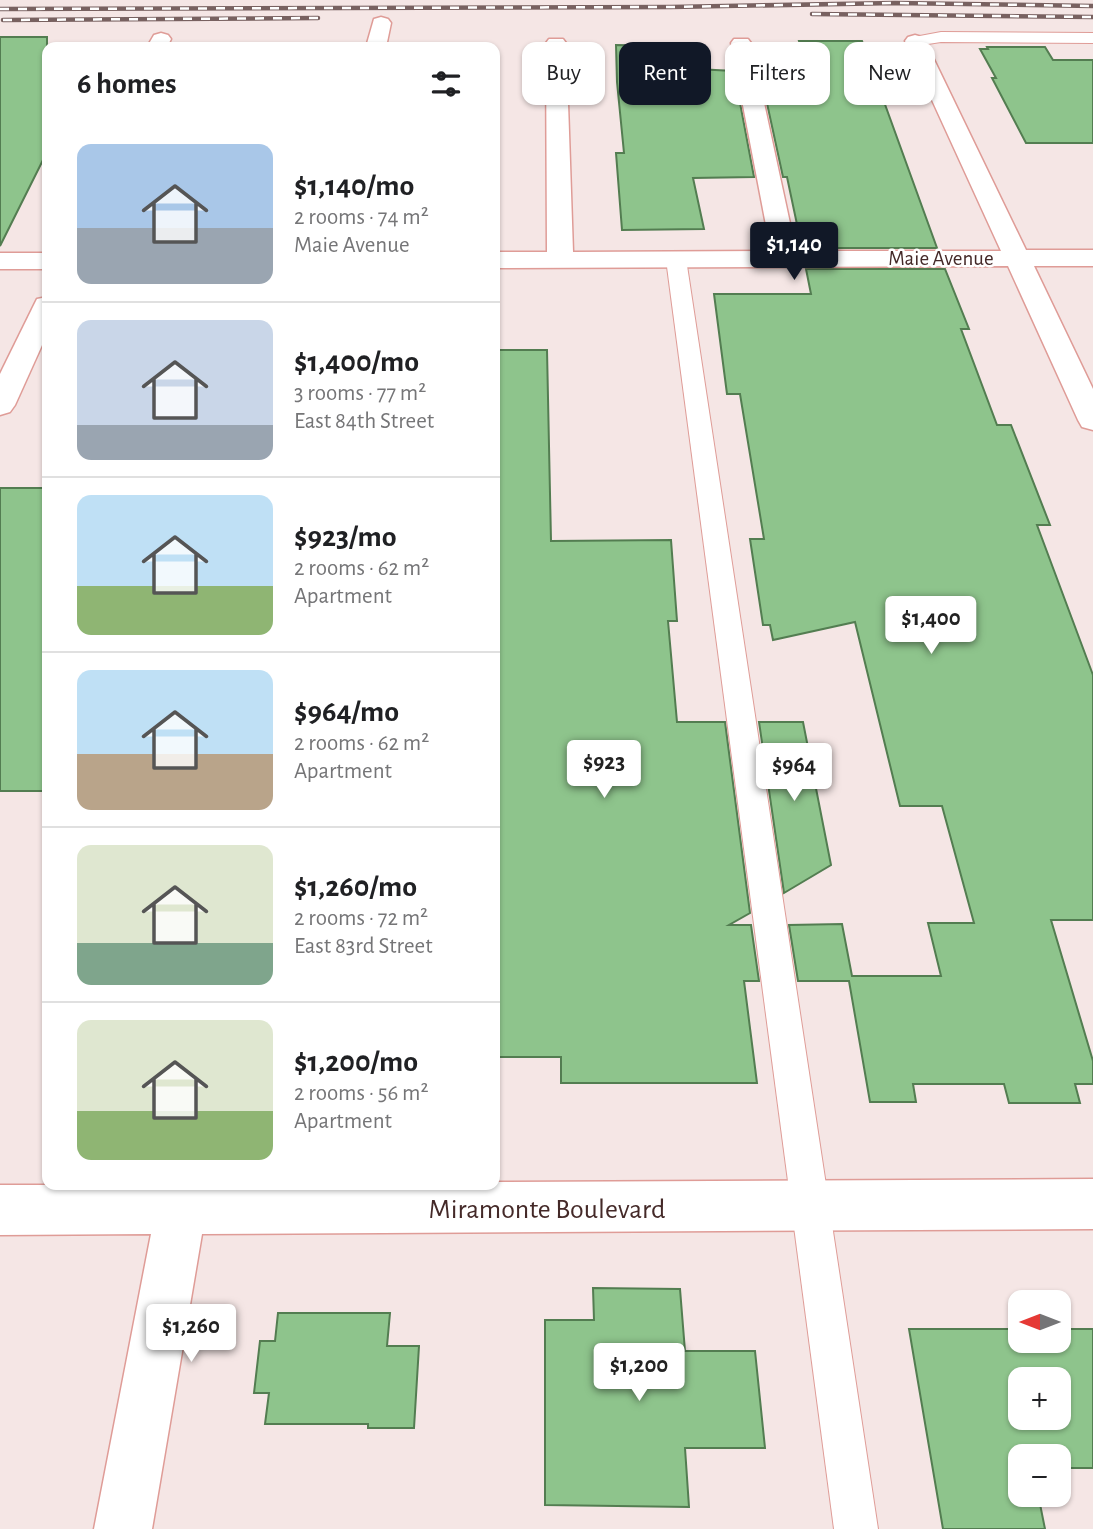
<!DOCTYPE html>
<meta charset="utf-8">
<style>
body{margin:0;font-family:"Alegreya Sans",sans-serif;background:#f2f2f2;color:#202124;height:100vh;display:flex;flex-direction:column;font-size:26px;white-space:nowrap}
*{box-sizing:border-box;margin:0}
p{font-size:23px;color:#757577}
.icon{flex:none;width:38px;height:38px;fill:none;stroke:currentColor;stroke-width:2;stroke-linecap:round;stroke-linejoin:round}
.map{position:relative;flex:1;overflow:hidden}
.details{position:absolute;left:42px;top:42px;width:458px;height:1148px;display:flex;flex-direction:column;background:#fff;border-radius:14px;box-shadow:0 2px 5px #0004}
.details>*{flex:none}
.top-card{position:absolute;left:522px;top:42px;width:466px;height:63px;display:flex;gap:14px}
.needle{width:46px;rotate:270deg}
.tools{position:absolute;left:1008px;top:1290px;display:grid;gap:14px}
.tools a{display:grid;place-items:center;width:63px;height:63px;border-radius:14px;background:#fff;box-shadow:0 2px 5px #0004;font-size:35px}
.price{position:absolute;translate:-50% -60px;padding:0 16px;border-radius:7px;background:#fff;color:#222;font-size:23px;line-height:46px;filter:drop-shadow(0 2px 4px #0008)}
.price::after{content:'';position:absolute;left:50%;top:42px;width:21px;height:16px;margin-left:-10px;background:inherit;clip-path:polygon(0 0,100% 0,50% 100%)}
.price.selected{background:#111827;color:#fff}
ul{padding:0;list-style:none}
li{display:flex;align-items:center;gap:21px;height:175px;padding:0 35px}
li+li{border-top:2px solid #e0e0e0}
li span{display:grid;place-items:center;flex:none;width:196px;height:140px;border-radius:14px;color:#555}
li>.icon{margin-inline-start:auto}
span .icon{width:84px;height:84px;fill:#fffc;stroke-width:1}
li b{font-size:30px}
h2{display:flex;justify-content:space-between;align-items:center;height:84px;padding:0 35px;font-size:30px}
.pill{padding:0 24px;border-radius:14px;background:#fff;box-shadow:0 2px 5px #0004;font-size:24px;line-height:63px}
.pill.selected{background:#111827;color:#fff}
.map>svg:first-child{display:block}
.building{fill:#8ec48c;stroke:#537d51;stroke-width:2;fill-rule:evenodd}
.lines{fill:none;stroke-linecap:round;stroke-linejoin:round}
.lane-casing{stroke:#df9c97;stroke-width:2}
.street-casing{stroke:#df9c97;stroke-width:3}
.lane{fill:#fff;fill-rule:evenodd}
.street{fill:#fff;fill-rule:evenodd}
.rail-casing{stroke:#786160;stroke-width:4.5}
.rail{stroke:#fff;stroke-width:2.5;stroke-dasharray:9;stroke-linecap:butt}
.labels{text-anchor:middle;stroke-width:5;stroke-linejoin:round;paint-order:stroke}
.far-street-label{font-size:21px;fill:#442928;stroke:#fff}
.near-street-label{font-size:28px;fill:#442928;stroke:#fff}
</style>
<div class="map">
<svg width="1093" height="1529" viewBox="0 0 1093 1529">
<rect width="100%" height="100%" fill="#f5e6e5"/>
<g class="building">
<polygon points="0,37 47,37 47,152 0,246"/>
<polygon points="799,41 862,41 937,248 802,248 787,177 783,177 760,71 808,70"/>
<polygon points="616,45 675,46 677,68 734,71 754,177 693,178 704,229 622,230 616,153 624,153 617,82"/>
<polygon points="987,47 1045,47 1053,60 1093,60 1093,143 1026,143 992,78 996,78 980,49 988,49"/>
<polygon points="806,269 945,269 969,329 961,329 997,425 1011,425 1050,525 1037,525 1093,675 1093,920 1051,920 1093,1061 1093,1084 1075,1084 1080,1103 1009,1103 1004,1084 913,1084 916,1102 870,1102 849,981 798,981 789,925 842,924 852,976 941,976 928,923 974,923 942,806 900,806 855,622 773,640 770,625 763,625 750,539 764,539 740,394 727,394 714,294 811,294"/>
<polygon points="495,350 547,350 551,541 671,540 677,621 668,621 677,722 725,722 750,913 729,925 751,925 759,981 744,981 757,1083 561,1083 561,1057 495,1057"/>
<rect x="0" y="488" width="47" height="303"/>
<polygon points="759,722 803,722 831,865 784,893"/>
<polygon points="593,1288 680,1289 685,1351 755,1351 765,1448 685,1448 689,1507 545,1505 545,1320 594,1320"/>
<polygon points="278,1313 390,1313 387,1346 419,1346 414,1428 368,1428 368,1424 265,1424 269,1393 254,1393 260,1341 275,1341"/>
<path d="M909 1329H1020V1340H1059V1329H1093V1468H1059V1456H1020V1494H1038L1045 1529H943ZM1020 1379H1059V1418H1020Z"/>
</g>
<g class="lines">
<defs>
<g id="lane">
<polygon points="941,32 1093,33 1093,43 941,42 915,46 907,41 909,38"/>
<polygon points="676,253 683,255 686,259 878,1529 834,1529 666,259 669,255"/>
</g>
<g id="street">
<polygon points="381,17 388,19 391,23 386,47 366,47 374,19"/>
<polygon points="161,33 168,35 171,39 167,47 147,47 154,35"/>
<polygon points="915,35 922,37 925,41 1026,250 1093,250 1093,266 1034,266 1093,389 1093,430 1082,427 1078,420 1008,266 495,268 495,252 547,252 546,43 549,39 563,39 566,43 573,252 771,251 731,43 734,39 748,39 751,43 796,251 1001,251 905,41 908,37"/>
<rect x="0" y="253" width="47" height="16"/>
<polygon points="47,297 47,334 15,405 10,412 0,415 0,374 34,305 37,299"/>
<polygon points="1093,1179 1093,1229 202,1234 152,1529 94,1529 151,1234 0,1235 0,1185 495,1185 495,1182"/>
</g>
</defs>
<use href="#lane" class="lane-casing"/>
<use href="#street" class="street-casing"/>
<use href="#lane" class="lane"/>
<use href="#street" class="street"/>
<defs>
<g id="rail">
<polyline points="0,9 671,7 895,3 1093,6"/>
<polyline points="812,14 1093,17"/>
<polyline points="3,20 318,18"/>
</g>
</defs>
<use href="#rail" class="rail-casing"/>
<use href="#rail" class="rail"/>
</g>
<g class="labels">
<g class="far-street-label">
<text x="941" y="265">Maie Avenue</text>
</g>
<g class="near-street-label">
<text x="547" y="1218">Miramonte Boulevard</text>
</g>
</g>
</svg>
<div class="tools">
<a><svg class="needle" viewBox="-14 -14 28 28"><path d="M0-13l5 13h-10z" fill="#e53935"/><path d="M0 13l5-13h-10z" fill="#757577"/></svg></a>
<a>+</a>
<a>−</a>
</div>
<b class="price selected" style="left:794px;top:282px">$1,140</b>
<b class="price" style="left:931px;top:656px">$1,400</b>
<b class="price" style="left:604px;top:800px">$923</b>
<b class="price" style="left:794px;top:803px">$964</b>
<b class="price" style="left:191px;top:1364px">$1,260</b>
<b class="price" style="left:639px;top:1403px">$1,200</b>
<div class="top-card">
<a class="pill">Buy</a>
<a class="pill selected">Rent</a>
<a class="pill">Filters</a>
<a class="pill">New</a>
</div>
<section class="details">
<h2>6 homes<svg class="icon" aria-label="filters" viewBox="0 0 24 24"><path d="M4 7h16M4 17h16"/><circle cx="9" cy="7" r="2"/><circle cx="15" cy="17" r="2"/></svg></h2>
<ul>
<li><span style="background:linear-gradient(#a9c7e8 60%,#9aa5b1 0)"><svg class="icon" aria-label="home" viewBox="0 0 24 24"><path d="M3 11l9-7 9 7M6 9v11h12V9"/></svg></span><div><b>$1,140/mo</b><p>2 rooms · 74 m²</p><p>Maie Avenue</p></div></li>
<li><span style="background:linear-gradient(#c9d6e8 75%,#9aa5b1 0)"><svg class="icon" aria-label="home" viewBox="0 0 24 24"><path d="M3 11l9-7 9 7M6 9v11h12V9"/></svg></span><div><b>$1,400/mo</b><p>3 rooms · 77 m²</p><p>East 84th Street</p></div></li>
<li><span style="background:linear-gradient(#bfe0f5 65%,#8fb573 0)"><svg class="icon" aria-label="home" viewBox="0 0 24 24"><path d="M3 11l9-7 9 7M6 9v11h12V9"/></svg></span><div><b>$923/mo</b><p>2 rooms · 62 m²</p><p>Apartment</p></div></li>
<li><span style="background:linear-gradient(#bfe0f5 60%,#b9a48a 0)"><svg class="icon" aria-label="home" viewBox="0 0 24 24"><path d="M3 11l9-7 9 7M6 9v11h12V9"/></svg></span><div><b>$964/mo</b><p>2 rooms · 62 m²</p><p>Apartment</p></div></li>
<li><span style="background:linear-gradient(#dfe7d0 70%,#7fa58c 0)"><svg class="icon" aria-label="home" viewBox="0 0 24 24"><path d="M3 11l9-7 9 7M6 9v11h12V9"/></svg></span><div><b>$1,260/mo</b><p>2 rooms · 72 m²</p><p>East 83rd Street</p></div></li>
<li><span style="background:linear-gradient(#dfe7d0 65%,#8fb573 0)"><svg class="icon" aria-label="home" viewBox="0 0 24 24"><path d="M3 11l9-7 9 7M6 9v11h12V9"/></svg></span><div><b>$1,200/mo</b><p>2 rooms · 56 m²</p><p>Apartment</p></div></li>
</ul>
</section>
</div>
